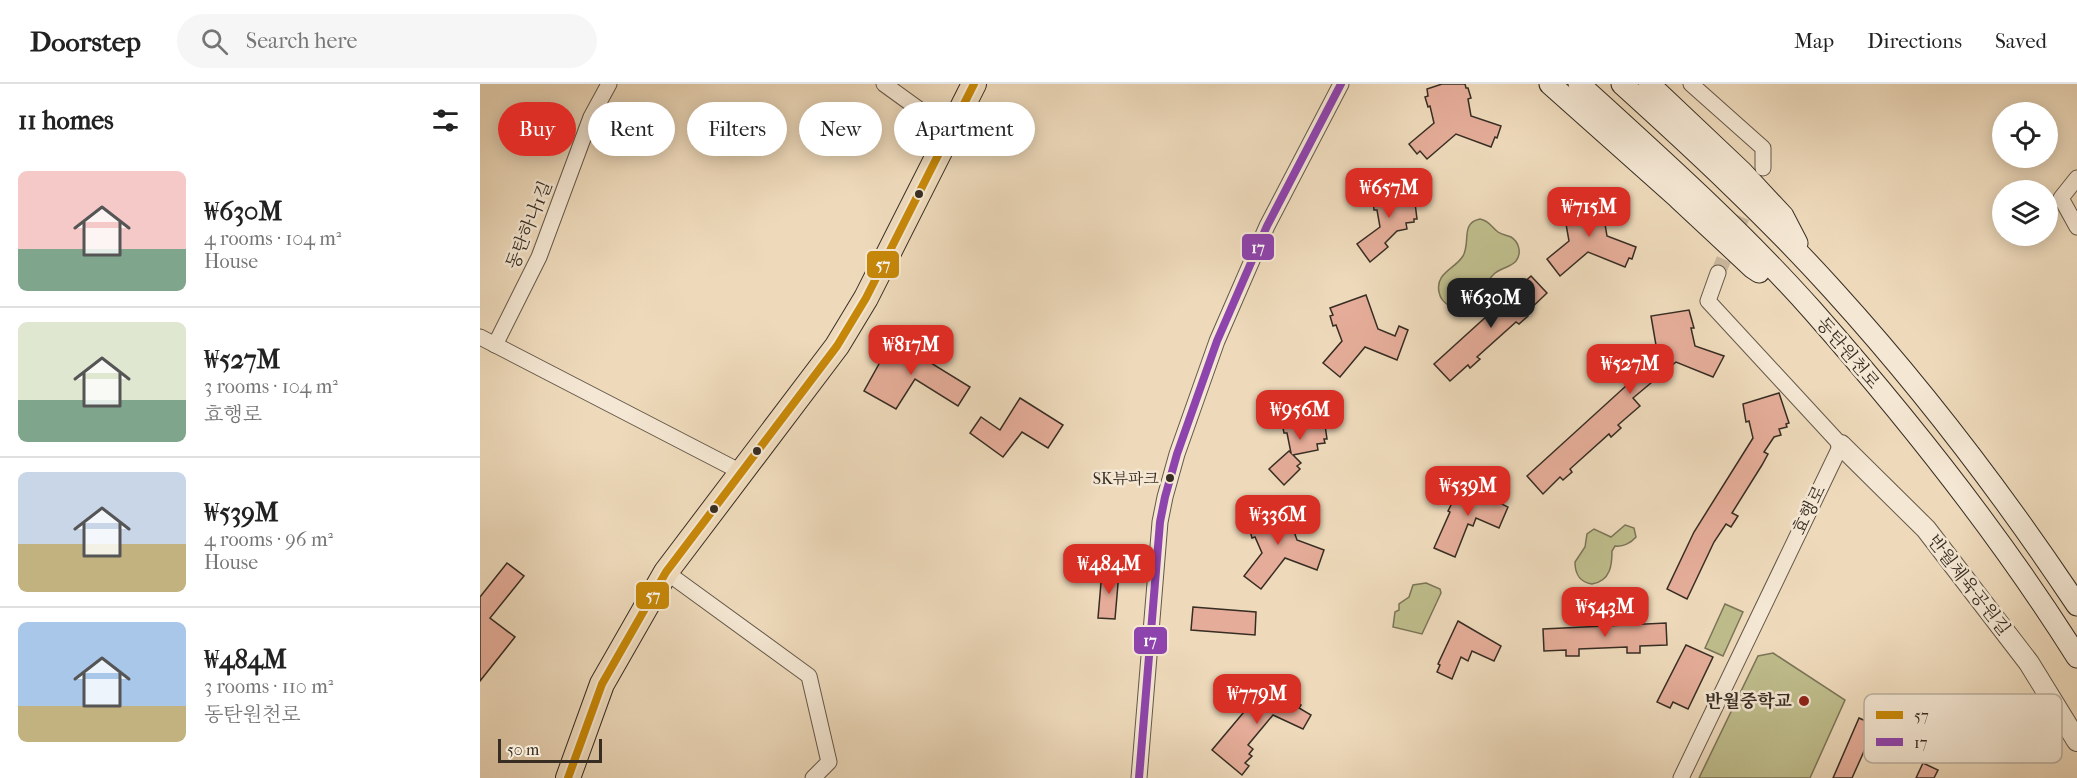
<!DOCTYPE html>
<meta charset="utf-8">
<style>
body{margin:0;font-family:"IM FELL French Canon","Noto Serif KR",serif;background:#f6f6f6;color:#222;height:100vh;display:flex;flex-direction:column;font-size:22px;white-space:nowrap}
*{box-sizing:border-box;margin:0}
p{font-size:20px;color:#767676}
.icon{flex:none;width:33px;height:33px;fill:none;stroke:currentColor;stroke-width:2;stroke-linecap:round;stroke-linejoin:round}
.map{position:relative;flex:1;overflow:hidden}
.panel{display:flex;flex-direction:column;background:#fff;width:480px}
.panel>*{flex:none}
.guide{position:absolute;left:18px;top:18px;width:570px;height:54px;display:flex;gap:12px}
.tools{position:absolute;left:1512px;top:18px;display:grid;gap:12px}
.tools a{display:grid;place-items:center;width:66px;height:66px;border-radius:50%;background:#fff;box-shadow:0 3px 15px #0003;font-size:30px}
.scale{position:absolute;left:18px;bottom:15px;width:104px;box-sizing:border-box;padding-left:6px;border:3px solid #372d23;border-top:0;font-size:16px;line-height:21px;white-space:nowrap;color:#372d23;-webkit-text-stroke:4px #f4e7d3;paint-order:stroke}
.price{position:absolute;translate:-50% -51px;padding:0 14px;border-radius:12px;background:#d93025;color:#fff;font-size:20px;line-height:39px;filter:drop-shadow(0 2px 3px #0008)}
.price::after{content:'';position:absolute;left:50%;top:36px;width:18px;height:14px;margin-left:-9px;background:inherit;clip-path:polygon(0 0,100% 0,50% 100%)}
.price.selected{background:#222;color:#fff}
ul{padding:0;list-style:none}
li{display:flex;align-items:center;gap:18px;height:150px;padding:0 18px}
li+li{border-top:2px solid #e0e0e0}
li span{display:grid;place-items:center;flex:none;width:168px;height:120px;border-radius:9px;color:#555}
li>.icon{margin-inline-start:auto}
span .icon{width:72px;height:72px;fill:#fffc;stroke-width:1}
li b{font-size:26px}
h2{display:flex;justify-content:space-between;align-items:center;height:72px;padding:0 18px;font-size:26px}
.pill{padding:0 21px;border-radius:27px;background:#fff;box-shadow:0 3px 15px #0003;font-size:21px;line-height:54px}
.pill.selected{background:#d93025;color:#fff}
header{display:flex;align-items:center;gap:36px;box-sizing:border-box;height:84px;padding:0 30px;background:#fff;border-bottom:2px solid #e0e0e0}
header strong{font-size:28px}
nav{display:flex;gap:33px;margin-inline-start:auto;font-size:21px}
.search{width:420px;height:54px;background:#f6f6f6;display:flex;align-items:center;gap:15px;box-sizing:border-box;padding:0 21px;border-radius:33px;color:#767676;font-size:22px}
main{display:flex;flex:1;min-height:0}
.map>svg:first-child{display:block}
.green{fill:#bfbd8c;stroke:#7b7558;stroke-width:1.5}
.building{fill:#e5ad99;stroke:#372d23;stroke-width:1.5}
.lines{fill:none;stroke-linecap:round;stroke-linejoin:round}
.minor-tunnel{stroke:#c9b79d;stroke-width:15;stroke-dasharray:15 8;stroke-linecap:butt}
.minor-casing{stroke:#655849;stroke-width:17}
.tertiary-casing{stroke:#655849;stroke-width:22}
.secondary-casing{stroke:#372d23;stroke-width:23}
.primary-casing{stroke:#372d23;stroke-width:26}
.minor{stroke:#f4e7d3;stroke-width:15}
.tertiary{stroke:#f4e7d3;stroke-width:20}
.secondary{stroke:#f4e7d3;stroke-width:21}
.primary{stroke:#eedabb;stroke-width:24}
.bus-1-casing{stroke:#f4e7d3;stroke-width:12}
.bus-2-casing{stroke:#f4e7d3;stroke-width:12}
.bus-1{stroke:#c78809;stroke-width:8}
.bus-2{stroke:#8e44ad;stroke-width:8}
.bus-dot{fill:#372d23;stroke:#f4e7d3;stroke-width:2}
.poi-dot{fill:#8f2418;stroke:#f4e7d3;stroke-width:2}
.labels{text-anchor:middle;stroke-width:5;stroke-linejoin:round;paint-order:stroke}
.bus-label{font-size:16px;fill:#372d23;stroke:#f4e7d3;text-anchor:end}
.street-label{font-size:18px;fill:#372d23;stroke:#f4e7d3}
.poi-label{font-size:18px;font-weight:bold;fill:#372d23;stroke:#f4e7d3;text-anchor:end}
.key{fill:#f4e7d3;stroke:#bbaf9e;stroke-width:1.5}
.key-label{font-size:16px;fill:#372d23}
.line-badge{stroke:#f4e7d3;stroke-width:2}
.badge-label{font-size:16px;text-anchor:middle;font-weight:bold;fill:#fff}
</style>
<header>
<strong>Doorstep</strong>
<div class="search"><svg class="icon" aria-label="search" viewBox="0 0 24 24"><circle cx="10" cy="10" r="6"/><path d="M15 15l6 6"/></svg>Search here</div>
<nav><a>Map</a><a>Directions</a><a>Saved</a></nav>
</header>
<main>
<section class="panel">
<h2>11 homes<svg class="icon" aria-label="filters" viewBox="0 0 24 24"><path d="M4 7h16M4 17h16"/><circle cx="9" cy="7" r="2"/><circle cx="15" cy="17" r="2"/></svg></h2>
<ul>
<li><span style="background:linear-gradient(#f6c9c9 65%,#7fa58c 0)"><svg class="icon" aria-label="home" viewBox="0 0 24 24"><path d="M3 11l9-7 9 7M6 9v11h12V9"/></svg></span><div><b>₩630M</b><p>4 rooms · 104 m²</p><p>House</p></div></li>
<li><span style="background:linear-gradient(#dfe7d0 65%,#7fa58c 0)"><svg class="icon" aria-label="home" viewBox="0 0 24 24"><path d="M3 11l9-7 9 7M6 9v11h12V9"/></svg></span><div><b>₩527M</b><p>3 rooms · 104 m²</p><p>효행로</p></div></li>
<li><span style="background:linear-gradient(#c9d6e8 60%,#c2b280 0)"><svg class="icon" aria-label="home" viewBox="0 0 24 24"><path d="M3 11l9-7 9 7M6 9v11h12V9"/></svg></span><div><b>₩539M</b><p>4 rooms · 96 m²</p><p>House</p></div></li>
<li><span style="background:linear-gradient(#a9c7e8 70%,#c2b280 0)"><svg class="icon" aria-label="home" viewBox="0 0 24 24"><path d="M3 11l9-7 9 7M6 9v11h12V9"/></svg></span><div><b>₩484M</b><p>3 rooms · 110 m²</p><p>동탄원천로</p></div></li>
</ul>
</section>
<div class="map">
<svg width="1597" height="694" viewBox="0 0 1597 694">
<rect width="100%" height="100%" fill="#eedabb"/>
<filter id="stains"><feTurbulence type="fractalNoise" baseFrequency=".00333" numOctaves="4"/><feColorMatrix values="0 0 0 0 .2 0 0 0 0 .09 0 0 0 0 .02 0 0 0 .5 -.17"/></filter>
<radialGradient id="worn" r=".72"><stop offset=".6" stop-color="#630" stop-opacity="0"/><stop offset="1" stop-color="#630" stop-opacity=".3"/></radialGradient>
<g class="green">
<path d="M1000 135C1010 137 1011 143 1018 148 1022 151 1027 151 1031 153 1039 158 1042 169 1036 177 1030 184 1019 184 1013 191 1001 203 993 233 970 222 964 219 960 214 959 208 955 189 975 185 983 172 991 158 980 139 1000 135Z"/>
<path d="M1145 441 1154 444 1156 453C1151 459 1143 463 1135 462L1132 467C1132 480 1131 497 1112 500 1100 498 1095 491 1095 478L1105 463 1107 450 1114 445 1131 453Z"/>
<polygon points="946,499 960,505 961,509 942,550 913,543 915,528 919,526 919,520 929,513 933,501"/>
<polygon points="1245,520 1263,528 1243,572 1225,564"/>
<polygon points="1293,569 1365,616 1330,694 1219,694 1278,572"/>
</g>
<g class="building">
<polygon points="962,0 985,0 986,4 988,4 991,14 988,15 991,32 1021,42 1017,54 1015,53 1011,63 976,50 947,75 940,67 937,70 929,60 954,39 950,22 948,23 945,13 948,12 947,5"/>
<polygon points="933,103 937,135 934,135 934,138 926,139 927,145 917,147 905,159 908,163 890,178 877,160 900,143 897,126 894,126 893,116 896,115 895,108"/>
<polygon points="1121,117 1127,134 1124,134 1127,152 1156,163 1152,175 1149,174 1145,183 1108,168 1080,192 1067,175 1089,157 1086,140 1084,141 1082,130 1085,130 1083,123"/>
<polygon points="1051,192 1067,209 1046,229 1048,232 1039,240 1036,238 997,273 1000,275 990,284 988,281 970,297 954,280"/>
<polygon points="886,211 898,245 915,252 919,242 928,246 917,276 885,263 860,293 843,279 862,257 856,241 853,242 850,232 853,231 850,224"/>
<polygon points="1209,226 1214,244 1211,244 1215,262 1244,272 1233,293 1196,278 1153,314 1160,322 1138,341 1141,344 1131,353 1129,350 1090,385 1092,388 1083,396 1080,393 1063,410 1047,392 1158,291 1154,285 1177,267 1171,232"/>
<polygon points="414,253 448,272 446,276 490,303 478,322 435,295 416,325 384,307"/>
<polygon points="1299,309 1309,339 1306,340 1307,343 1299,345 1301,351 1294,353 1284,368 1288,370 1282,381 1252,429 1258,432 1251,443 1246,440 1234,458 1207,515 1187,505 1214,448 1273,354 1269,337 1266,338 1263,320"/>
<polygon points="540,314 583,341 568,364 542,348 523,373 490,349 501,333 520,346"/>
<polygon points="841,324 847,341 845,341 847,355 844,355 845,359 837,360 838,366 813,371 821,379 817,382 820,385 804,401 789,385 809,367 811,369 807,349 804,349 802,339 805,339 804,332"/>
<polygon points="981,398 1000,407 999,409 1028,423 1019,444 996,434 993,442 988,440 975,473 954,464 970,428 968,427 973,417 970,415 975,404 978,405"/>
<polygon points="804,422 813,438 811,439 817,456 844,466 837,486 805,474 781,505 764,492 782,469 775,453 772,454 769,444 771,443 769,436"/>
<polygon points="27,479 44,492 10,534 35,553 0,597 0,513"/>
<polygon points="622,487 639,488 635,535 618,534"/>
<polygon points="713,523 776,528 775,551 711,546"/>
<polygon points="978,537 1021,562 1014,577 992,567 988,577 981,573 972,595 957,588 960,581 958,580"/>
<polygon points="1186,539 1187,561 1160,562 1160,569 1147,569 1147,563 1099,565 1099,572 1086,572 1086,566 1064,567 1063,545"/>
<polygon points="1206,561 1233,573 1208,625 1193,618 1190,624 1177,618"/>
<polygon points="786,599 796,607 821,621 819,624 831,631 823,645 793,631 768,661 773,665 769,670 772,672 765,679 769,682 762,691 732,666 769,622 767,621"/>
<polygon points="1379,634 1399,643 1396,650 1403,653 1396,667 1386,663 1372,694 1353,694"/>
<polygon points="1443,679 1458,686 1454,694 1436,694"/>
</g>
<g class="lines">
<polyline class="minor-tunnel" points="1238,189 1271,112"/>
<defs>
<g id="minor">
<polyline points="404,0 469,47"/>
<polyline points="1211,0 1283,64 1283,84"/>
<polyline points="1597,94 1581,114 1597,143"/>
<polyline points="0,253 263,389"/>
<polyline points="15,261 59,173 111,33 129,0"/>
<polyline points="186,488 329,592 349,678 333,694"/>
<polyline points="659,694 680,438 685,413 697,370 737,257 787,142 861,0"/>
<polyline points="1201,694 1361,361 1228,217 1238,189"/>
</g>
<polyline id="tertiary" points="1361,361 1446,445 1549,579 1597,657"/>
<g id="secondary">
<polyline points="1070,0 1198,114 1273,184 1279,188"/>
<path d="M1099 0C1179 73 1261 146 1333 227 1428 335 1521 452 1597 573"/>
<path d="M1142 0C1215 66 1287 133 1353 206 1442 304 1523 410 1597 521"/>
<polyline points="1169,0 1262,88 1303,132 1317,159"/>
</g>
<polyline id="primary" points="88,694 122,600 186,488 357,262 386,214 494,0"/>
</defs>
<use href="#minor" class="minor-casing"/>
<use href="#tertiary" class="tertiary-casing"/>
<use href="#secondary" class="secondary-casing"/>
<use href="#primary" class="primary-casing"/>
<use href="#minor" class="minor"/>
<use href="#tertiary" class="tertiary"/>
<use href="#secondary" class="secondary"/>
<use href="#primary" class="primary"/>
<defs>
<polyline id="bus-1" points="88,694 122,600 186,488 357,262 386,214 494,0"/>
<polyline id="bus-2" points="659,694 680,438 685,413 697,370 737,257 787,142 861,0"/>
</defs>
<use href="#bus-1" class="bus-1-casing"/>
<use href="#bus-2" class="bus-2-casing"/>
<use href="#bus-1" class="bus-1"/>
<use href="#bus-2" class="bus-2"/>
</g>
<g class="bus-dot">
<circle cx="439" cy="110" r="5"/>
<circle cx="277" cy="367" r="5"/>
<circle cx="690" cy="394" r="5"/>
<circle cx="234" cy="425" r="5"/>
</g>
<circle class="poi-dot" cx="1324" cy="617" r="6"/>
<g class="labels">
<g class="bus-label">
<text x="679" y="400">SK뷰파크</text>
</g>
<g class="street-label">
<text transform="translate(49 141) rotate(-68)" y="6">동탄하나1길</text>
<text transform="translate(1368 269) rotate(50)" y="6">동탄원천로</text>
<text transform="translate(1329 426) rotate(-64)" y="6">효행로</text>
<text transform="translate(1489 501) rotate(52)" y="6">반월체육공원길</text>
</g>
<g class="poi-label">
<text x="1312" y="623">반월중학교</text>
</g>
</g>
<rect x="1384" y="610" width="198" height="69" rx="9" class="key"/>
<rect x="1396" y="627" width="27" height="8" fill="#c78809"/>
<rect x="1396" y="654" width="27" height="8" fill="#8e44ad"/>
<g class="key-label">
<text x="1434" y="637">57</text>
<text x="1434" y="664">17</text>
</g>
<g class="line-badge">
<rect x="761" y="149" width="34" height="28" rx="6" fill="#8e44ad"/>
<rect x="386" y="166" width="34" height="29" rx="6" fill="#c78809"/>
<rect x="155" y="497" width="35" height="29" rx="6" fill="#c78809"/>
<rect x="653" y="542" width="35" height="29" rx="6" fill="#8e44ad"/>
</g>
<g class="badge-label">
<text x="778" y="169">17</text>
<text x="403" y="186">57</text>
<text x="173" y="517">57</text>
<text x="670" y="562">17</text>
</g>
<rect width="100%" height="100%" filter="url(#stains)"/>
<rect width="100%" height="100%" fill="url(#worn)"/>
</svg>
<div class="tools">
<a><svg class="icon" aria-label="locate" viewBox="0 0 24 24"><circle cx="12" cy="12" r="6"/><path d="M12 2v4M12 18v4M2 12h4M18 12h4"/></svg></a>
<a><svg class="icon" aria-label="layers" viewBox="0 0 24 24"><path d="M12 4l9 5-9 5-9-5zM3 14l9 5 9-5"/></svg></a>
</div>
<div class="scale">50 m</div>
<b class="price" style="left:909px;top:135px">₩657M</b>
<b class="price" style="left:1109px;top:154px">₩715M</b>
<b class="price selected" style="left:1011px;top:245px">₩630M</b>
<b class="price" style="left:431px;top:292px">₩817M</b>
<b class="price" style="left:1150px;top:311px">₩527M</b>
<b class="price" style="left:820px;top:357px">₩956M</b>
<b class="price" style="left:988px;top:433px">₩539M</b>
<b class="price" style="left:798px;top:462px">₩336M</b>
<b class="price" style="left:629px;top:511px">₩484M</b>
<b class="price" style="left:1125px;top:554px">₩543M</b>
<b class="price" style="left:777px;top:641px">₩779M</b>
<div class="guide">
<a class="pill selected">Buy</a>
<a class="pill">Rent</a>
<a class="pill">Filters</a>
<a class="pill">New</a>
<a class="pill">Apartment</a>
</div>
</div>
</main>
